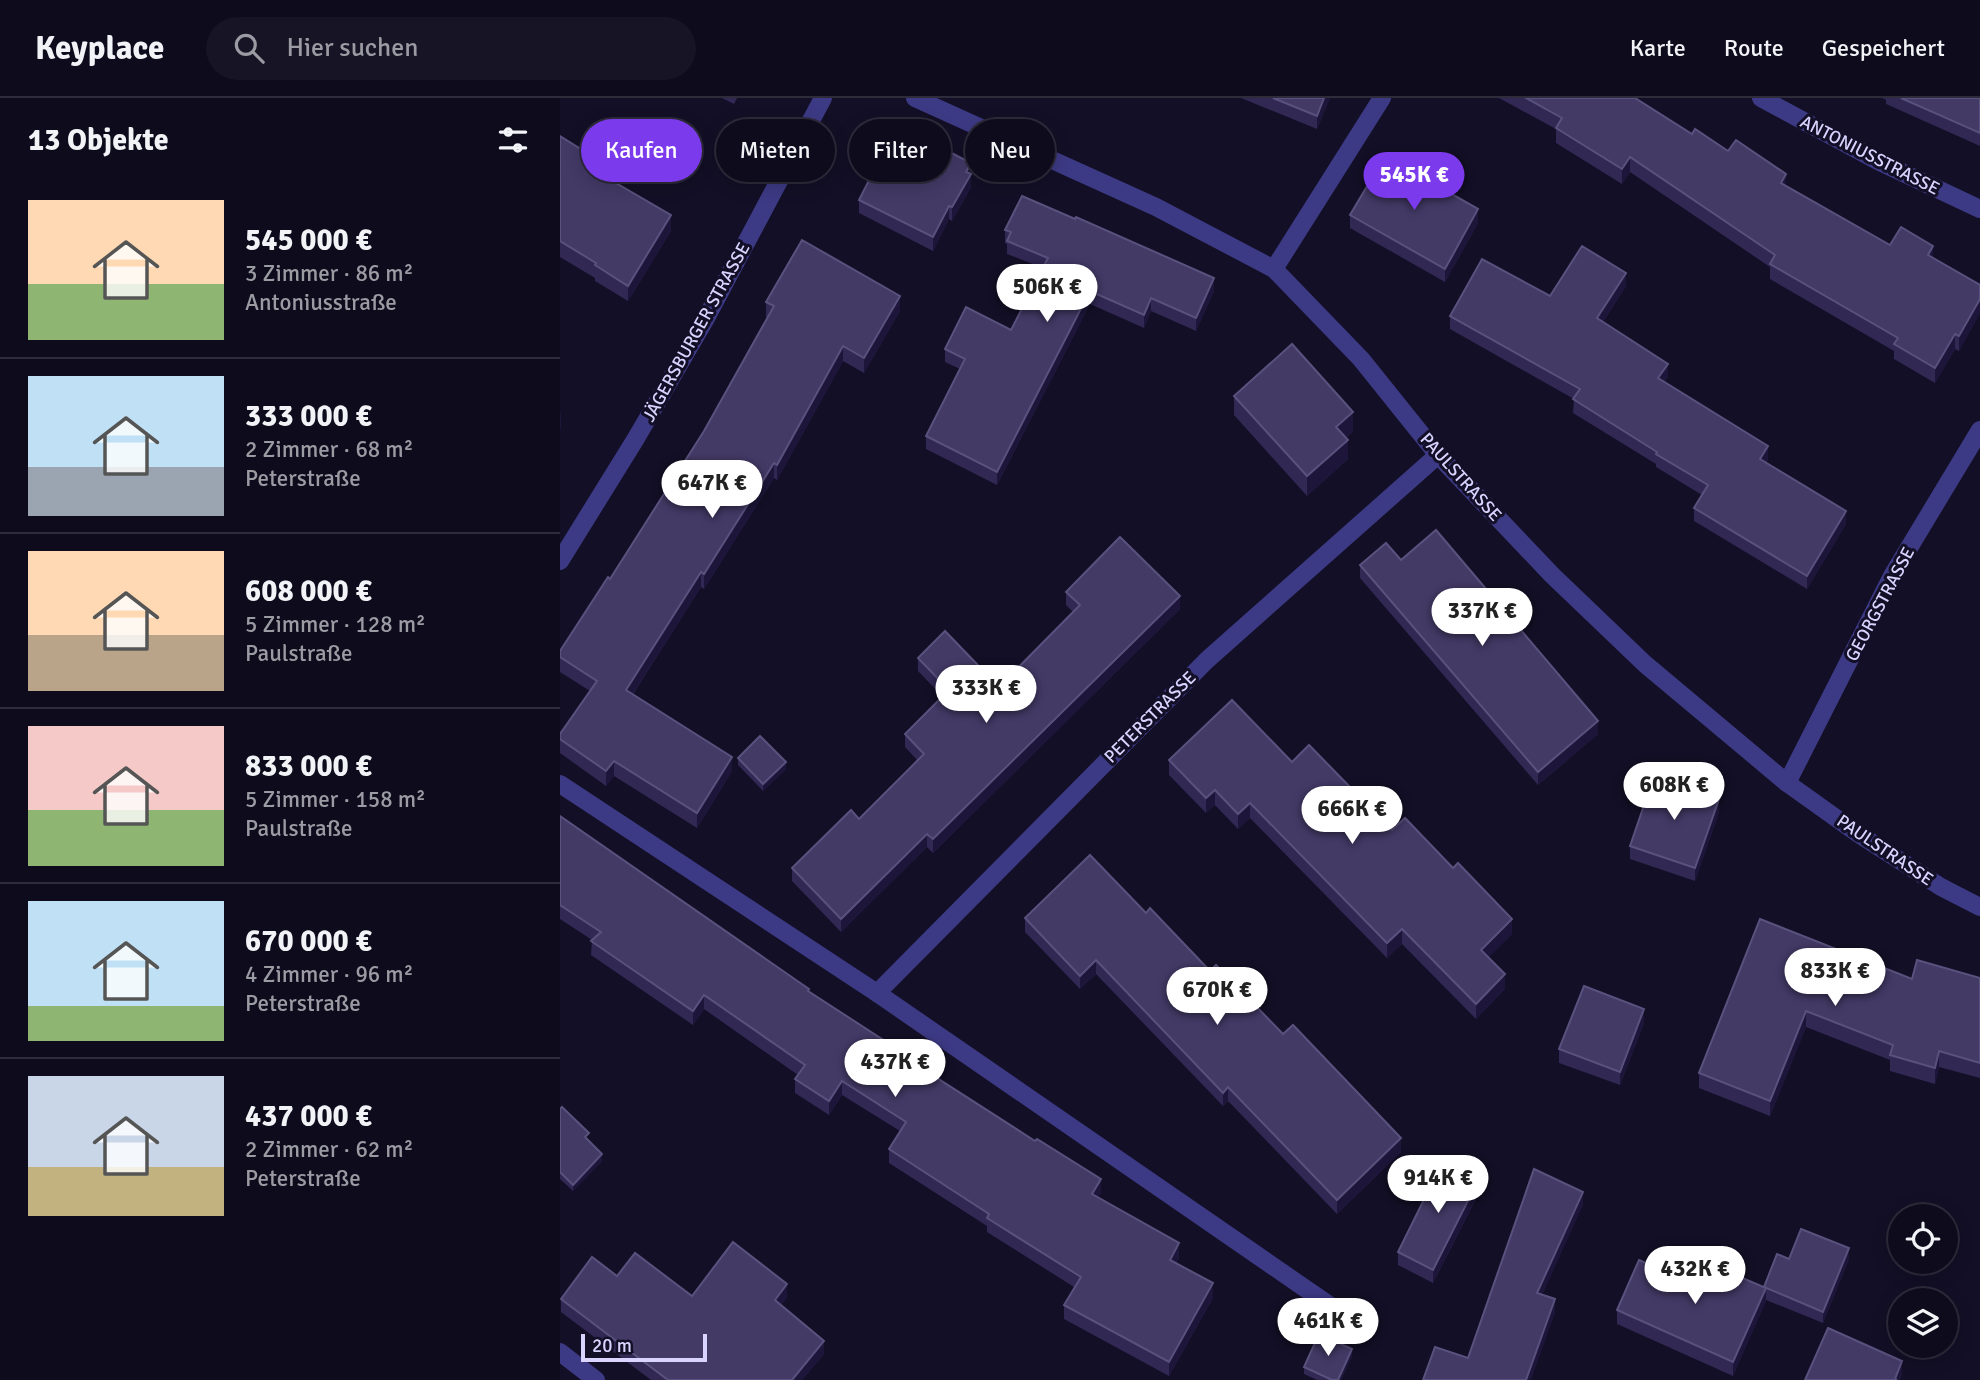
<!DOCTYPE html>
<html lang="de">
<meta charset="utf-8">
<style>
body{margin:0;font-family:Signika,sans-serif;background:#171425;color:#f1f3f6;height:100vh;display:flex;flex-direction:column;font-size:26px;white-space:nowrap}
*{box-sizing:border-box;margin:0}
p{font-size:23px;color:#9b9ba3}
.icon{flex:none;width:38px;height:38px;fill:none;stroke:currentColor;stroke-width:2;stroke-linecap:round;stroke-linejoin:round}
.map{position:relative;flex:1;overflow:hidden}
.sheet{display:flex;flex-direction:column;background:#0e0b1c;width:560px}
.sheet>*{flex:none}
.hud{position:absolute;left:21px;top:21px;width:665px;height:63px;display:flex;gap:14px}
.fabs{position:absolute;left:1328px;top:1106px;display:grid;gap:14px}
.fabs a{display:grid;place-items:center;width:70px;height:70px;border-radius:50%;background:#0e0b1c;box-shadow:0 4px 18px #0003,0 0 0 2px #2e2b3b;font-size:35px}
.scale{position:absolute;left:21px;bottom:18px;width:126px;box-sizing:border-box;padding-left:7px;border:4px solid #d9d4ff;border-top:0;font-size:19px;line-height:24px;white-space:nowrap;color:#d9d4ff;-webkit-text-stroke:5px #130f26;paint-order:stroke}
.price{position:absolute;translate:-50% -60px;padding:0 16px;border-radius:24px;background:#fff;color:#222;font-size:23px;line-height:46px;filter:drop-shadow(0 2px 4px #0008)}
.price::after{content:'';position:absolute;left:50%;top:42px;width:21px;height:16px;margin-left:-10px;background:inherit;clip-path:polygon(0 0,100% 0,50% 100%)}
.price.selected{background:#7c3aed;color:#fff}
ul{padding:0;list-style:none}
li{display:flex;align-items:center;gap:21px;height:175px;padding:0 28px}
li+li{border-top:2px solid #2e2b3b}
li span{display:grid;place-items:center;flex:none;width:196px;height:140px;border-radius:0px;color:#555}
li>.icon{margin-inline-start:auto}
span .icon{width:84px;height:84px;fill:#fffc;stroke-width:1}
li b{font-size:30px}
h2{display:flex;justify-content:space-between;align-items:center;height:84px;padding:0 28px;font-size:30px}
.chip{padding:0 24px;border-radius:32px;background:#0e0b1c;box-shadow:0 4px 18px #0003,0 0 0 2px #2e2b3b;font-size:24px;line-height:63px}
.chip.selected{background:#7c3aed;color:#fff}
header{display:flex;align-items:center;gap:42px;box-sizing:border-box;height:98px;padding:0 35px;background:#0e0b1c;border-bottom:2px solid #2e2b3b}
header strong{font-size:33px}
nav{display:flex;gap:38px;margin-inline-start:auto;font-size:24px}
.search{width:490px;height:63px;background:#171425;display:flex;align-items:center;gap:18px;box-sizing:border-box;padding:0 24px;border-radius:38px;color:#9b9ba3;font-size:26px}
main{display:flex;flex:1;min-height:0}
.map>svg:first-child{display:block}
.lines{fill:none;stroke-linecap:round;stroke-linejoin:round}
.minor{stroke:#3d3a85;stroke-width:18}
.wall{fill:#312854}
.shaded-wall{fill:#1d163a}
.building{fill:#433a66;stroke:#5a527e;stroke-width:2}
.labels{text-anchor:middle;stroke-width:6;stroke-linejoin:round;paint-order:stroke}
.street-label{font-size:18px;fill:#d9d4ff;stroke:#130f26}
</style>
<header>
<strong>Keyplace</strong>
<div class="search"><svg class="icon" aria-label="search" viewBox="0 0 24 24"><circle cx="10" cy="10" r="6"/><path d="M15 15l6 6"/></svg>Hier suchen</div>
<nav><a>Karte</a><a>Route</a><a>Gespeichert</a></nav>
</header>
<main>
<section class="sheet">
<h2>13 Objekte<svg class="icon" aria-label="filters" viewBox="0 0 24 24"><path d="M4 7h16M4 17h16"/><circle cx="9" cy="7" r="2"/><circle cx="15" cy="17" r="2"/></svg></h2>
<ul>
<li><span style="background:linear-gradient(#ffd9b3 60%,#8fb573 0)"><svg class="icon" aria-label="home" viewBox="0 0 24 24"><path d="M3 11l9-7 9 7M6 9v11h12V9"/></svg></span><div><b>545 000 €</b><p>3 Zimmer · 86 m²</p><p>Antoniusstraße</p></div></li>
<li><span style="background:linear-gradient(#bfe0f5 65%,#9aa5b1 0)"><svg class="icon" aria-label="home" viewBox="0 0 24 24"><path d="M3 11l9-7 9 7M6 9v11h12V9"/></svg></span><div><b>333 000 €</b><p>2 Zimmer · 68 m²</p><p>Peterstraße</p></div></li>
<li><span style="background:linear-gradient(#ffd9b3 60%,#b9a48a 0)"><svg class="icon" aria-label="home" viewBox="0 0 24 24"><path d="M3 11l9-7 9 7M6 9v11h12V9"/></svg></span><div><b>608 000 €</b><p>5 Zimmer · 128 m²</p><p>Paulstraße</p></div></li>
<li><span style="background:linear-gradient(#f6c9c9 60%,#8fb573 0)"><svg class="icon" aria-label="home" viewBox="0 0 24 24"><path d="M3 11l9-7 9 7M6 9v11h12V9"/></svg></span><div><b>833 000 €</b><p>5 Zimmer · 158 m²</p><p>Paulstraße</p></div></li>
<li><span style="background:linear-gradient(#bfe0f5 75%,#8fb573 0)"><svg class="icon" aria-label="home" viewBox="0 0 24 24"><path d="M3 11l9-7 9 7M6 9v11h12V9"/></svg></span><div><b>670 000 €</b><p>4 Zimmer · 96 m²</p><p>Peterstraße</p></div></li>
<li><span style="background:linear-gradient(#c9d6e8 65%,#c2b280 0)"><svg class="icon" aria-label="home" viewBox="0 0 24 24"><path d="M3 11l9-7 9 7M6 9v11h12V9"/></svg></span><div><b>437 000 €</b><p>2 Zimmer · 62 m²</p><p>Peterstraße</p></div></li>
</ul>
</section>
<div class="map">
<svg width="1420" height="1282" viewBox="0 0 1420 1282">
<rect width="100%" height="100%" fill="#130f26"/>
<g class="lines">
<g class="minor">
<polyline points="355,0 596,109 714,171 801,261 878,357 992,477 1085,566 1227,685 1297,735 1381,789 1420,809"/>
<polyline points="1201,0 1318,63 1420,111"/>
<polyline points="714,171 822,0"/>
<polyline points="0,463 75,342 145,222 263,0"/>
<polyline points="1227,685 1332,478 1420,332"/>
<polyline points="0,686 317,895 788,1220"/>
<polyline points="317,895 647,562 878,357"/>
<polyline points="0,1254 36,1282"/>
</g>
</g>
<g class="wall">
<polygon points="162,0 177,0 174,6"/>
<polygon points="681,0 770,0 757,31"/>
<polygon points="939,0 1075,0 1132,36 1168,53 1226,88 1330,147 1373,160 1420,187 1399,253 1395,251 1375,285 1334,261 1334,253 1210,181 1210,169 1070,74 1062,86 996,45 996,31"/>
<polygon points="1322,0 1420,0 1420,48 1326,6 1326,2"/>
<polygon points="0,38 37,74 111,133 68,203 35,183 35,180 0,159"/>
<polygon points="411,65 411,89 392,123 389,121 373,153 299,115 299,102"/>
<polygon points="790,117 918,125 885,184 790,130"/>
<polygon points="445,132 654,193 636,233 591,213 584,230 530,206 437,387 366,351 366,338 400,271 385,264 385,251 451,232 483,170 447,156 447,146 445,145"/>
<polygon points="1066,188 1043,224 1108,279 1104,284 1208,361 1206,365 1286,426 1247,491 1134,423 1134,410 1142,397 1096,369 1096,366 1013,315 1014,301 890,231 890,218 990,198"/>
<polygon points="206,204 340,213 304,275 283,263 217,382 214,380 144,491 141,489 73,596 172,673 137,730 54,678 46,688 0,655 0,636 30,593 0,574 0,553 50,481 144,333 208,220 206,219"/>
<polygon points="674,298 793,333 786,340 788,361 747,398 674,317"/>
<polygon points="841,462 1038,636 978,687 800,480 800,467"/>
<polygon points="506,494 620,511 373,755 367,749 281,834 232,783 232,770 299,721 358,663 345,649 345,636 382,598 358,573 358,560 439,589 513,514 506,507"/>
<polygon points="178,660 226,671 203,693 178,667"/>
<polygon points="609,662 732,664 832,732 952,836 928,859 945,891 916,921 842,846 827,860 690,720 678,731 655,707 646,715 609,677"/>
<polygon points="1159,714 1135,783 1070,761 1070,748"/>
<polygon points="0,718 249,894 541,1095 538,1099 619,1159 616,1165 653,1200 609,1278 504,1221 504,1207 514,1189 427,1134 427,1128 329,1065 329,1051 340,1033 282,997 269,1017 235,995 235,981 238,977 144,911 133,927 31,857 32,842 0,821"/>
<polygon points="586,815 723,936 841,1054 777,1116 668,1003 663,1008 536,876 520,891 465,834 465,820"/>
<polygon points="1200,821 1352,881 1420,880 1420,980 1379,969 1375,986 1330,973 1330,962 1246,929 1210,1018 1139,990 1139,975"/>
<polygon points="1084,925 1060,987 999,965 999,951"/>
<polygon points="0,1011 29,1042 28,1043 42,1063 13,1093 0,1081"/>
<polygon points="919,1095 873,1185 838,1167 838,1154"/>
<polygon points="1229,1161 1289,1161 1263,1225 1206,1202 1173,1278 1057,1226 1057,1212 1130,1185 1204,1189"/>
<polygon points="57,1178 132,1198 227,1199 221,1207 264,1256 242,1282 91,1282 1,1214 1,1201"/>
<polygon points="792,1258 781,1282 757,1282 744,1276 744,1269"/>
</g>
<g class="shaded-wall">
<polygon points="764,0 770,0 757,31 757,18"/>
<polygon points="1070,59 1070,74 1062,86 1062,71"/>
<polygon points="37,61 37,76 32,71"/>
<polygon points="411,65 411,89 392,123 392,109"/>
<polygon points="1226,76 1226,91 1221,85"/>
<polygon points="389,108 389,121 373,153 373,139"/>
<polygon points="918,111 918,125 885,184 885,171"/>
<polygon points="111,117 111,133 68,203 68,188"/>
<polygon points="1373,148 1373,163 1368,157"/>
<polygon points="1066,175 1066,188 1037,233 1037,220"/>
<polygon points="654,180 654,193 636,233 636,220"/>
<polygon points="530,193 530,206 437,387 437,374"/>
<polygon points="340,198 340,213 304,275 304,260"/>
<polygon points="591,200 591,213 584,230 584,217"/>
<polygon points="1420,201 1420,216 1399,253 1399,238"/>
<polygon points="1395,236 1395,251 1375,285 1375,270"/>
<polygon points="283,248 283,263 217,382 217,367"/>
<polygon points="1108,266 1108,279 1098,294 1098,280"/>
<polygon points="1,314 1,330 0,333 0,316"/>
<polygon points="793,314 793,333 776,349 776,329"/>
<polygon points="788,342 788,361 747,398 747,378"/>
<polygon points="1208,348 1208,361 1200,374 1200,361"/>
<polygon points="214,365 214,380 144,491 144,476"/>
<polygon points="1286,413 1286,426 1247,491 1247,478"/>
<polygon points="141,474 141,489 66,606 66,592"/>
<polygon points="620,498 620,511 373,755 373,741"/>
<polygon points="1038,623 1038,636 978,687 978,674"/>
<polygon points="172,659 172,673 137,730 137,715"/>
<polygon points="54,663 54,678 46,688 46,673"/>
<polygon points="226,664 226,671 203,693 203,686"/>
<polygon points="655,692 655,707 646,715 646,700"/>
<polygon points="1159,701 1159,714 1135,783 1135,770"/>
<polygon points="690,705 690,720 678,731 678,716"/>
<polygon points="367,736 367,749 281,834 281,821"/>
<polygon points="952,821 952,836 921,867 921,852"/>
<polygon points="842,831 842,846 827,860 827,845"/>
<polygon points="536,862 536,876 520,891 520,878"/>
<polygon points="945,876 945,891 916,921 916,906"/>
<polygon points="144,897 144,911 133,927 133,913"/>
<polygon points="1084,911 1084,925 1060,987 1060,974"/>
<polygon points="1246,913 1246,929 1210,1018 1210,1003"/>
<polygon points="1379,953 1379,969 1375,986 1375,970"/>
<polygon points="282,983 282,997 269,1017 269,1003"/>
<polygon points="668,989 668,1003 663,1008 663,995"/>
<polygon points="841,1040 841,1054 777,1116 777,1102"/>
<polygon points="42,1056 42,1063 13,1093 13,1087"/>
<polygon points="541,1081 541,1095 532,1110 532,1096"/>
<polygon points="919,1081 919,1095 873,1185 873,1172"/>
<polygon points="1023,1094 1023,1107 977,1209 977,1195"/>
<polygon points="619,1145 619,1159 610,1176 610,1162"/>
<polygon points="1289,1150 1289,1161 1263,1225 1263,1214"/>
<polygon points="653,1185 653,1200 609,1278 609,1264"/>
<polygon points="227,1186 227,1199 215,1215 215,1202"/>
<polygon points="1206,1190 1206,1204 1173,1278 1173,1264"/>
<polygon points="995,1201 995,1215 971,1282 966,1282"/>
<polygon points="264,1243 264,1256 242,1282 232,1282"/>
<polygon points="792,1251 792,1258 781,1282 778,1282"/>
<polygon points="1342,1263 1342,1277 1340,1282 1335,1282"/>
</g>
<g class="building">
<polygon points="713,0 764,0 757,18"/>
<polygon points="966,0 1075,0 1132,36 1135,31 1168,53 1176,42 1226,76 1221,85 1330,147 1341,129 1373,148 1368,157 1420,187 1420,201 1399,238 1395,236 1375,270 1334,246 1338,240 1210,166 1215,157 1070,59 1062,71 996,30 1002,20"/>
<polygon points="1341,0 1420,0 1420,35"/>
<polygon points="337,27 411,65 406,74 411,76 392,109 389,108 373,139 299,102"/>
<polygon points="0,38 37,61 32,71 111,117 68,188 35,167 36,165 0,143"/>
<polygon points="825,58 918,111 885,171 790,117"/>
<polygon points="462,98 515,121 516,119 654,180 636,220 591,200 584,217 530,193 437,374 366,338 405,261 385,251 406,209 451,232 488,160 447,143 451,134 445,132"/>
<polygon points="242,142 340,198 304,260 283,248 217,367 214,365 144,476 141,474 66,592 172,659 137,715 54,663 46,673 0,641 0,636 37,583 0,559 0,553 48,479 50,481 144,333 214,208 206,204"/>
<polygon points="1022,148 1066,175 1037,220 1108,266 1098,280 1208,348 1200,361 1286,413 1247,478 1134,410 1148,387 1096,356 1097,354 1013,301 1020,291 890,218 922,161 990,198"/>
<polygon points="732,246 793,314 776,329 788,342 747,378 674,298"/>
<polygon points="876,432 1038,623 978,674 800,467 826,445 841,462"/>
<polygon points="560,439 620,498 373,741 367,736 281,821 232,770 291,712 299,721 364,656 345,636 389,592 358,560 385,533 439,589 520,507 506,494"/>
<polygon points="672,602 732,664 749,647 832,732 845,720 893,770 898,765 952,821 921,852 945,876 916,906 842,831 827,845 690,705 678,716 655,692 646,700 609,662"/>
<polygon points="200,638 226,664 203,686 178,660"/>
<polygon points="1094,678 1159,701 1135,770 1070,748"/>
<polygon points="0,718 249,891 248,893 348,958 346,960 475,1043 477,1041 541,1081 532,1096 619,1145 610,1162 653,1185 609,1264 504,1207 521,1179 427,1120 429,1116 329,1051 346,1024 282,983 269,1003 235,981 245,967 144,897 133,913 31,843 41,834 0,807"/>
<polygon points="530,757 586,815 590,810 650,873 656,867 723,936 733,927 841,1040 777,1102 668,989 663,995 536,862 520,878 465,820"/>
<polygon points="1200,821 1352,881 1357,862 1420,880 1420,965 1379,953 1375,970 1330,957 1333,947 1246,913 1210,1003 1139,975"/>
<polygon points="1024,888 1084,911 1060,974 999,951"/>
<polygon points="2,1009 29,1035 25,1039 42,1056 13,1087 0,1074 0,1011"/>
<polygon points="883,1063 919,1081 873,1172 838,1154"/>
<polygon points="974,1071 1023,1094 977,1195 995,1201 966,1282 863,1282 875,1249 908,1260"/>
<polygon points="1241,1131 1289,1150 1263,1214 1204,1189 1217,1156 1229,1161"/>
<polygon points="173,1144 227,1186 215,1202 264,1243 232,1282 108,1282 1,1201 32,1159 57,1178 75,1155 132,1198"/>
<polygon points="1079,1162 1130,1185 1140,1162 1206,1190 1173,1264 1057,1212"/>
<polygon points="1268,1230 1342,1263 1335,1281 1337,1282 1245,1282"/>
<polygon points="759,1236 792,1251 778,1282 772,1282 744,1269"/>
</g>
<g class="labels">
<g class="street-label">
<text transform="translate(1310 57) rotate(27)" y="6">ANTONIUSSTRASSE</text>
<text transform="translate(136 234) rotate(-61)" y="6">JÄGERSBURGER STRASSE</text>
<text transform="translate(901 379) rotate(48)" y="6">PAULSTRASSE</text>
<text transform="translate(1320 506) rotate(-62)" y="6">GEORGSTRASSE</text>
<text transform="translate(590 619) rotate(-45)" y="6">PETERSTRASSE</text>
<text transform="translate(1325 752) rotate(34)" y="6">PAULSTRASSE</text>
</g>
</g>
</svg>
<div class="fabs">
<a><svg class="icon" aria-label="locate" viewBox="0 0 24 24"><circle cx="12" cy="12" r="6"/><path d="M12 2v4M12 18v4M2 12h4M18 12h4"/></svg></a>
<a><svg class="icon" aria-label="layers" viewBox="0 0 24 24"><path d="M12 4l9 5-9 5-9-5zM3 14l9 5 9-5"/></svg></a>
</div>
<div class="scale">20 m</div>
<b class="price selected" style="left:854px;top:114px">545K €</b>
<b class="price" style="left:487px;top:226px">506K €</b>
<b class="price" style="left:152px;top:422px">647K €</b>
<b class="price" style="left:922px;top:550px">337K €</b>
<b class="price" style="left:426px;top:627px">333K €</b>
<b class="price" style="left:1114px;top:724px">608K €</b>
<b class="price" style="left:792px;top:748px">666K €</b>
<b class="price" style="left:1275px;top:910px">833K €</b>
<b class="price" style="left:657px;top:929px">670K €</b>
<b class="price" style="left:335px;top:1001px">437K €</b>
<b class="price" style="left:878px;top:1117px">914K €</b>
<b class="price" style="left:1135px;top:1208px">432K €</b>
<b class="price" style="left:768px;top:1260px">461K €</b>
<div class="hud">
<a class="chip selected">Kaufen</a>
<a class="chip">Mieten</a>
<a class="chip">Filter</a>
<a class="chip">Neu</a>
</div>
</div>
</main>
